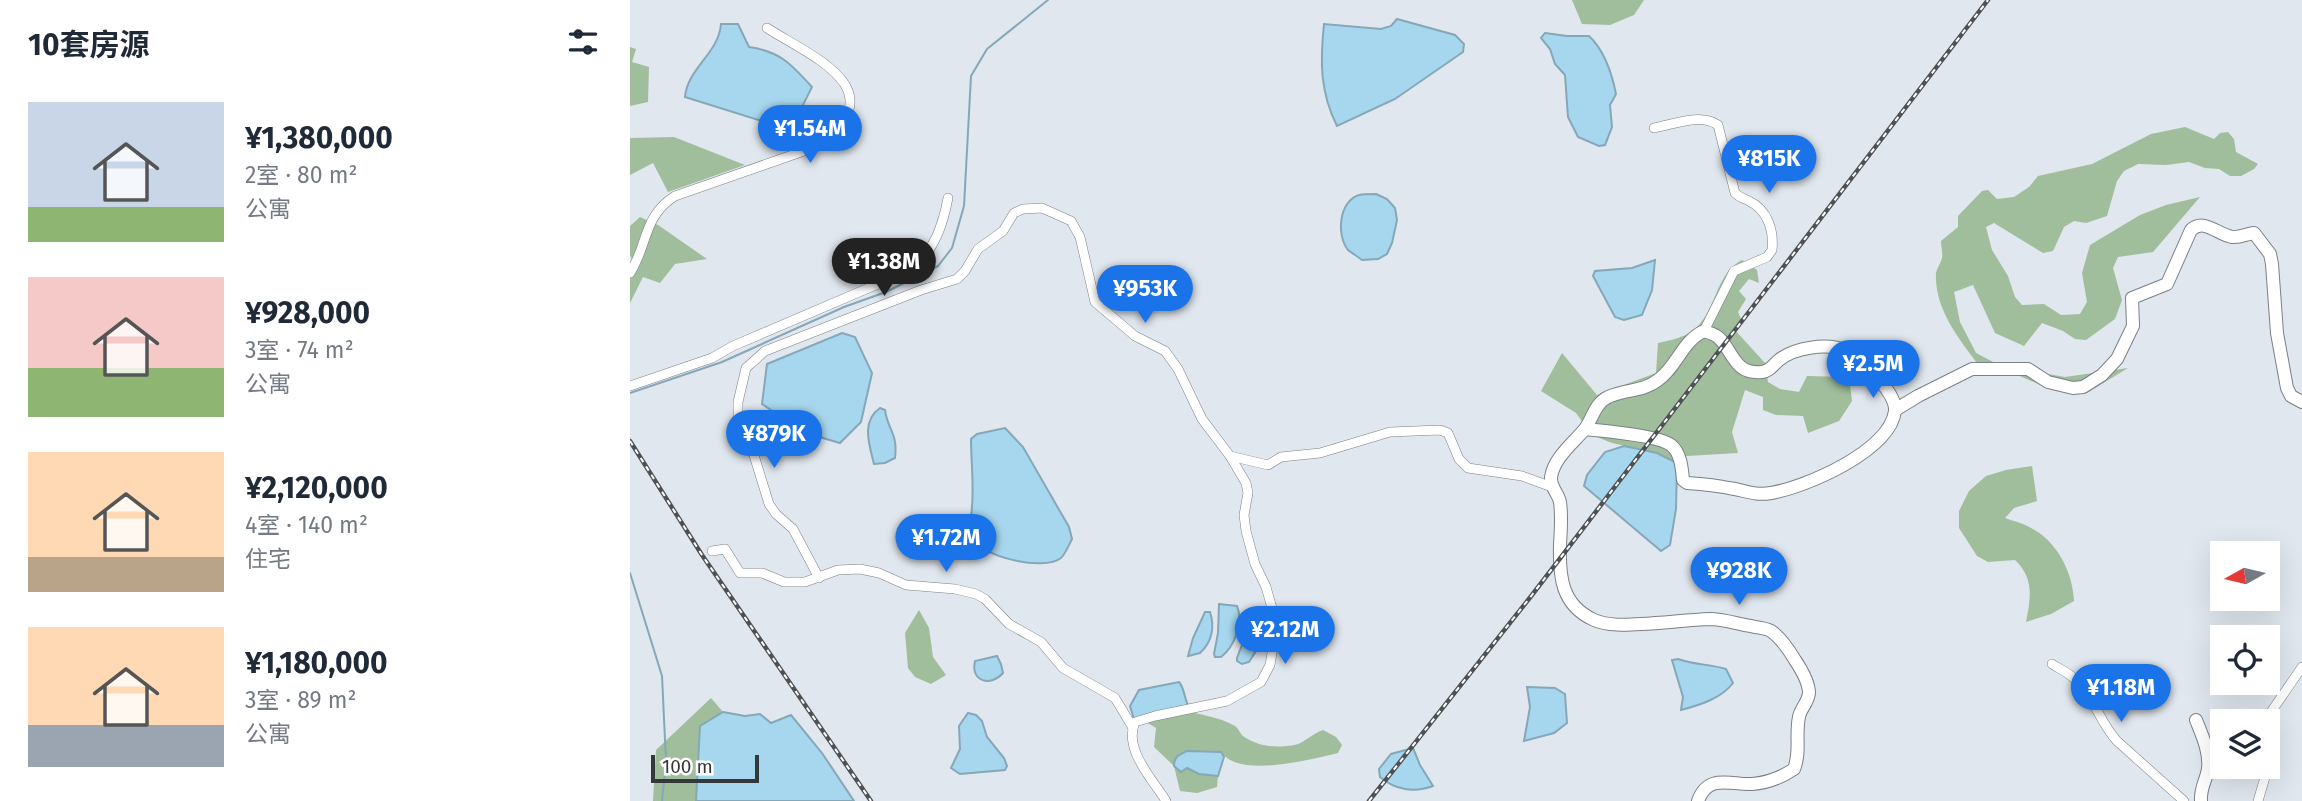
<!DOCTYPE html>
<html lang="zh">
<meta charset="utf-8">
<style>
body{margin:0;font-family:"Fira Sans","Noto Sans SC",sans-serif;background:#f2f2f3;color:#1f2937;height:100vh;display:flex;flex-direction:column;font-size:26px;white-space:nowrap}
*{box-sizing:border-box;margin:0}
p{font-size:23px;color:#747a83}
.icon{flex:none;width:38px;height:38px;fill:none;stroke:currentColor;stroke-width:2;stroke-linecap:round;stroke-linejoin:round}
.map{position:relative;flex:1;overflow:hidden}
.side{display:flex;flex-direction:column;background:#fff;width:630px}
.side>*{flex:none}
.needle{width:46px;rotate:262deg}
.tools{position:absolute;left:1580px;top:541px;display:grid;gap:14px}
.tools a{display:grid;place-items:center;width:70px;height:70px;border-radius:0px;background:#fff;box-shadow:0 7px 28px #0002;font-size:35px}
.scale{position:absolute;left:21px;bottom:18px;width:108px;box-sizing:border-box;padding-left:7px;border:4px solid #35383b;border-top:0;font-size:19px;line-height:24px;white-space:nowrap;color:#35383b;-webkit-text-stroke:5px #fff;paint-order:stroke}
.price{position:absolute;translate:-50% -60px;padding:0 16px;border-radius:24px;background:#1a73e8;color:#fff;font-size:23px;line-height:46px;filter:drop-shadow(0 2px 4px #0008)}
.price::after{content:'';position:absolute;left:50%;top:42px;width:21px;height:16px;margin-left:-10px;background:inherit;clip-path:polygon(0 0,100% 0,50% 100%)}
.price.selected{background:#222;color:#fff}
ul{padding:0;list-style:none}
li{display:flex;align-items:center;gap:21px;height:175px;padding:0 28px}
li span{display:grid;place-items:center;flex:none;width:196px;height:140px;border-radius:0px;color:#555}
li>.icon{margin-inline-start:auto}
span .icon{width:84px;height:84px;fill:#fffc;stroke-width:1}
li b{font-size:30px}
h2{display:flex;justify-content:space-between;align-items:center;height:84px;padding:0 28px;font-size:30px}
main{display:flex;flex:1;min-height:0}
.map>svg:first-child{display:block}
.green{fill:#a0bd9c}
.water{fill:#a7d7ee;stroke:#85a7b8;stroke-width:2}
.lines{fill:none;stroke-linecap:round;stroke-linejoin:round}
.stream{stroke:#85a7b8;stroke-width:2}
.street-casing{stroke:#7a8087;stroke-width:10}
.secondary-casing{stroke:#7a8087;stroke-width:14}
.street{stroke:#fff;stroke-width:9}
.secondary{stroke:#fff;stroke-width:12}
.rail-casing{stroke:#4d5054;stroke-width:4.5}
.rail{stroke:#fff;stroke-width:2;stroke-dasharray:5;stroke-linecap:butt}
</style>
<main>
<section class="side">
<h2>10套房源<svg class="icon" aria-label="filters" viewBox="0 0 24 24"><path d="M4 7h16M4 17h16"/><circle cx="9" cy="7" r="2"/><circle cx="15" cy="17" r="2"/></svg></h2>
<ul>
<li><span style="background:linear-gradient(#c9d6e8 75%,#8fb573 0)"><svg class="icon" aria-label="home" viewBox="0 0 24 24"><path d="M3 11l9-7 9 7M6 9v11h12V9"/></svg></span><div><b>¥1,380,000</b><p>2室 · 80 m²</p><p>公寓</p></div></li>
<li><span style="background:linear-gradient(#f6c9c9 65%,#8fb573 0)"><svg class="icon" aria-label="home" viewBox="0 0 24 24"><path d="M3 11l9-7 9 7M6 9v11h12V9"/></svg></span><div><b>¥928,000</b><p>3室 · 74 m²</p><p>公寓</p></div></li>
<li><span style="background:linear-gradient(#ffd9b3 75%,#b9a48a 0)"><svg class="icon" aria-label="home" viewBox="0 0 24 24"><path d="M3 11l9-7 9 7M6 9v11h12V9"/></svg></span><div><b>¥2,120,000</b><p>4室 · 140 m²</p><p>住宅</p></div></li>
<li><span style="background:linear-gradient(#ffd9b3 70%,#9aa5b1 0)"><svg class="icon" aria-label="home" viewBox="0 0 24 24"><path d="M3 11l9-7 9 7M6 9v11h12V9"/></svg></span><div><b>¥1,180,000</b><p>3室 · 89 m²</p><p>公寓</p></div></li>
</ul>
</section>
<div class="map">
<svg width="1672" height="801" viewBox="0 0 1672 801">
<rect width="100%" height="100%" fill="#e0e7ee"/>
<g class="green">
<polygon points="942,0 1014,0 1004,15 980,25 952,24"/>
<polygon points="0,47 6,49 2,62 19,67 18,102 0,106"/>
<path d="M1555 127 1584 139 1590 133 1598 132 1604 139 1606 152 1628 164 1624 169 1611 176H1600L1589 169 1575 168 1559 162 1536 165 1508 164 1494 171 1487 181 1477 216 1456 223 1444 221 1434 227 1423 251 1413 253 1364 223 1356 227 1362 250 1378 276 1385 297 1392 305 1414 304 1431 315 1450 314 1457 302 1452 273 1460 245 1510 215 1536 205 1570 197 1523 252 1488 257 1483 268 1492 300 1485 319 1456 340 1445 339 1433 331 1412 323 1394 346 1365 333 1343 285 1324 292 1330 322 1346 353 1369 365 1435 377 1498 368 1457 393H1442L1420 389 1385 374 1354 372C1333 344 1304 311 1306 273 1307 268 1311 263 1312 258 1313 253 1311 246 1311 241L1328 227V216L1352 191 1358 190 1367 199 1384 197 1399 187 1408 176 1462 164 1521 134Z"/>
<polygon points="44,137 115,165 38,192 23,163 0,175 0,138"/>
<polygon points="10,217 28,225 77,259 45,264 30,283 13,277 0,303 0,275 5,268 0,255 0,226"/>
<path d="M1112 260 1127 270 1129 283 1119 279 1109 291 1116 299 1108 312 1112 321 1104 329 1135 363 1138 382 1150 389 1169 392 1177 376 1219 377 1222 401 1209 421 1178 433 1173 416 1146 415 1133 410V397L1115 390 1102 432 1108 453 1057 456 1047 463 1027 453 982 443 962 435 946 413 911 391 932 353 967 395 1026 373 1028 343C1041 340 1054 338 1065 329 1087 309 1085 274 1112 260Z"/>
<path d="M1402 466 1407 501 1384 508 1375 518C1383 521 1393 523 1401 528 1427 541 1443 573 1444 601L1421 614 1396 622C1401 597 1404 578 1385 560L1358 562 1347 556 1329 528V511L1339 491 1356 476 1376 470Z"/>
<polygon points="289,610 299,628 303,657 316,675 301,684 285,677 278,668 275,633"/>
<polygon points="81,698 93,712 70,726 66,801 23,801 26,750"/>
<path d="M557 711C573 715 591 718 605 726 610 730 610 735 616 738 630 747 648 748 664 745 673 744 683 733 693 730L706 737 712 745 708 753C681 759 610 779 591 752L557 768 569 774 588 776 587 787 567 793 550 791 544 766 524 747 526 728 511 719Z"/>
</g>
<g class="water">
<path d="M767 19 825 35 834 44 833 52 765 99 707 126C690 92 690 62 694 24L751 29 761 26Z"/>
<path d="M91 24H108L119 47C150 51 162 65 182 87L166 119 153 118 138 123 55 97C57 69 89 53 91 24Z"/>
<path d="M915 33 937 36H959C974 50 982 74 986 94L980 105 982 127 975 145 969 146 948 137 938 117 935 75 925 64 920 49 911 38Z"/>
<path d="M746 194 757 199 765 208 767 220 762 243 757 254 748 259 732 260C728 257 722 253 718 250 706 235 709 201 729 195 734 194 741 194 746 194Z"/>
<polygon points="1025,260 1022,290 1012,315 994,320 985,317 963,276 965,271 1002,268"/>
<polygon points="212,333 225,337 242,373 231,422 210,443 176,433 132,404 137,364"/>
<path d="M250 408 255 410C258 431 268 433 265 458L255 463 244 464C239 444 231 421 250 408Z"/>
<path d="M375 428 393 447 439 527 442 539C439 545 435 554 431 558 413 572 350 556 341 537 338 530 340 524 341 516 345 490 341 465 341 439L347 434Z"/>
<polygon points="994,446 1027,453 1047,463 1046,509 1040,545 1031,551 954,486 957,475 975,452"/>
<path d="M589 604 607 606C614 623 604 647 591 657H585L584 654 588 633Z"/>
<polygon points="620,609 636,609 640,614 640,645 630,645 619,662 612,664 607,661 607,658 615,637"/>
<path d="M575 612H580C585 627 582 642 570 653L558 656 563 638Z"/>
<path d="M367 656 371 664 373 673C361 687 340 682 345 661Z"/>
<path d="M1048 659C1064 665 1080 664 1096 669L1103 683C1092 698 1070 705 1051 710L1053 697 1042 660Z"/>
<path d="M549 682C555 689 554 699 559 707L504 719 500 706 509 690Z"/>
<polygon points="897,687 925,688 935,694 937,723 924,733 894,741 900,707"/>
<polygon points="93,712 115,716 130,714 141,723 161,715 192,753 224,801 66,801 70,726"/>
<polygon points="338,713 346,715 352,721 357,737 374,758 377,766 375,770 330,774 321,768 330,749 329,726"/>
<path d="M783 748 790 765 803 786C784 793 765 790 750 777L749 769 761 754Z"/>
<path d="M557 751 591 752 594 757 588 776 569 774 557 768 551 772 544 766C544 756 549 755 557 751Z"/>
</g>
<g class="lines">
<g class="stream">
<polyline points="0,393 92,362 214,307 256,292 308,266 322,248 334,206 341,76 357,49 418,0"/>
<polyline points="0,573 32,676 36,761 32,801"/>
</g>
<defs>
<g id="street">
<path d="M1024 128C1045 124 1070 113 1088 125L1105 193C1110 198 1113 198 1119 201 1138 210 1144 231 1142 250L1137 257 1104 271 1074 331"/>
<path d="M0 273C18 245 13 216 45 196L191 145C264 88 182 57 137 28"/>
<path d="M0 386 82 358 103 346 283 269C304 250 313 225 318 198"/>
<polyline points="82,551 95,549 110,573 132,573 154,582 175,582 208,570 230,569 249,573 276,585 325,589 346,594 355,599 379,624 411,642 433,668 485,698 503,728"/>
<polyline points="189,578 163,529 146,514 139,504 119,439 108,423 108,402 116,368 135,351 291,290 327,279 335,271 348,249 373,231 384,213 393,209 412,208 441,221 450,237 465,302 505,336 535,351 548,369 572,419 600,456 638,465 651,457 690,453 760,432 810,430 818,433 829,459 838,468 892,476 922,487"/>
<path d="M1422 664C1430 669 1439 673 1446 680 1464 697 1470 723 1487 741L1554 801"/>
<path d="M536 801C523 780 493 749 505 722L525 716 597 701 631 682 640 665 644 641V615L636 587 625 564 616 531 614 515 618 493 616 483 600 456"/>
<polyline points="1628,801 1643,750 1639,719 1641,712 1672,667"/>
</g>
<g id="secondary">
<path d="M1265 410 1288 396 1342 369H1398L1418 382 1443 388 1453 387 1472 375 1487 359 1503 326 1502 298 1537 284 1561 230C1574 218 1587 234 1602 237 1610 238 1616 234 1624 233L1640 254 1642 264 1647 333 1657 388 1661 396 1672 402"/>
<path d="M955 429C973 431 1028 435 1041 445 1051 453 1052 469 1053 480L1057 483C1071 484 1085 485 1099 488 1114 490 1125 496 1141 493 1176 487 1260 451 1265 411 1266 402 1257 389 1251 382 1243 371 1228 356 1216 351 1197 342 1164 348 1149 360 1143 365 1140 371 1132 372 1104 375 1103 351 1089 338 1085 334 1079 333 1074 331 1052 341 1047 367 1028 380 1013 392 995 389 978 397 964 404 963 419 954 430 942 444 924 458 921 477 920 487 928 493 930 502 932 516 931 530 930 544 929 576 931 605 964 620 978 626 996 625 1011 624 1034 623 1057 620 1080 619 1093 619 1108 624 1121 626 1128 628 1136 628 1141 631 1151 638 1159 650 1165 660 1171 669 1179 682 1179 693 1178 703 1170 709 1169 717 1165 736 1171 751 1164 769 1152 777 1136 783 1122 784 1101 785 1078 773 1068 801"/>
<path d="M1566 720C1572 735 1580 752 1578 769 1576 781 1570 788 1571 801"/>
</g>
</defs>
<use href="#street" class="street-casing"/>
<use href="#secondary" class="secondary-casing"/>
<use href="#street" class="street"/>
<use href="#secondary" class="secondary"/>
<defs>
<g id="rail">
<polyline points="0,441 72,555 241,801"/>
<polyline points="739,801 902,595 1358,0"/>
</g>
</defs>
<use href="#rail" class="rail-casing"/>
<use href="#rail" class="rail"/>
</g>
</svg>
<div class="tools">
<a><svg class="needle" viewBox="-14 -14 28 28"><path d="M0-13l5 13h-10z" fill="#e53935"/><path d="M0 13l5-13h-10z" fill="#747a83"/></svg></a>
<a><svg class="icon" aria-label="locate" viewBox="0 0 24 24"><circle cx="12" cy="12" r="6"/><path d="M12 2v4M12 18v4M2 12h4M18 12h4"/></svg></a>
<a><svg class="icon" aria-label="layers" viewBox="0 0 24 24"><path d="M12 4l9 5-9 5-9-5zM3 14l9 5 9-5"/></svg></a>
</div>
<div class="scale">100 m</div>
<b class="price" style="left:180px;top:165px">¥1.54M</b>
<b class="price" style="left:1139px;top:195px">¥815K</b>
<b class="price selected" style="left:254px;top:298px">¥1.38M</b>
<b class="price" style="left:515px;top:325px">¥953K</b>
<b class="price" style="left:1243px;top:400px">¥2.5M</b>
<b class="price" style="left:144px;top:470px">¥879K</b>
<b class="price" style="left:316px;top:574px">¥1.72M</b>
<b class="price" style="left:1109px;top:607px">¥928K</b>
<b class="price" style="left:655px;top:666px">¥2.12M</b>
<b class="price" style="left:1491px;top:724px">¥1.18M</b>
</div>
</main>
